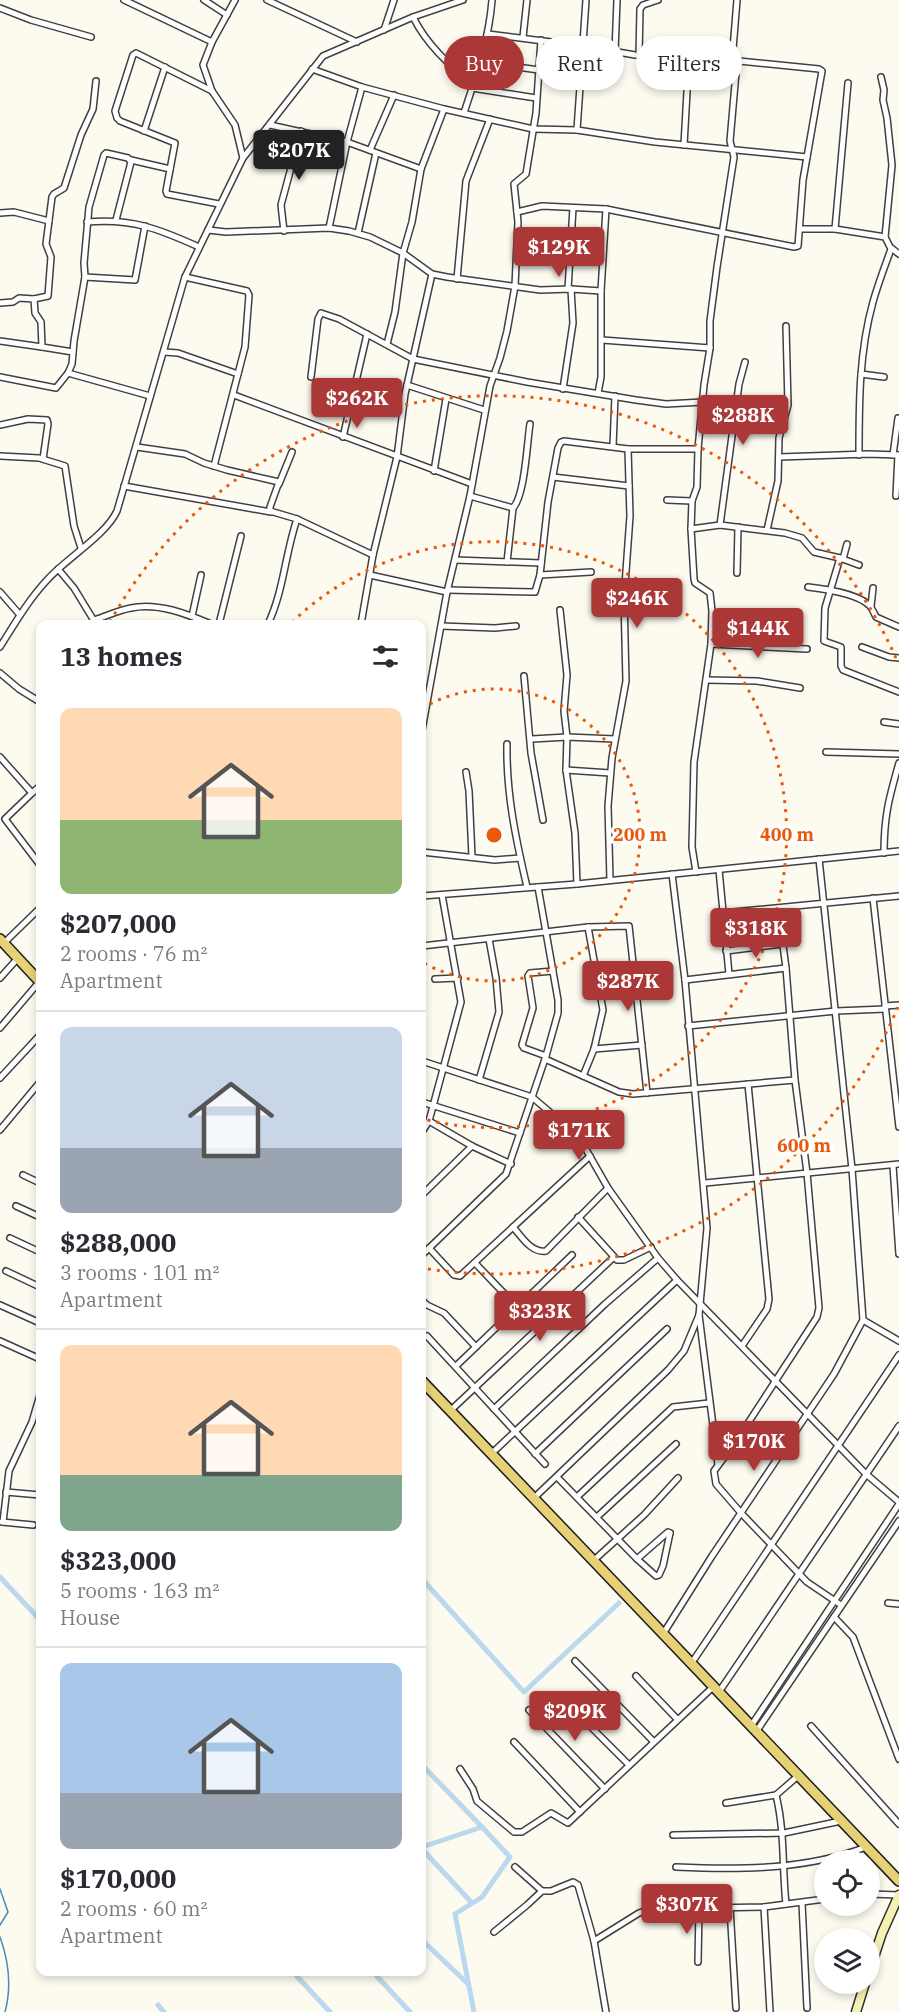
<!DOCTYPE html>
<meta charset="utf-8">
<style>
body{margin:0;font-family:"IBM Plex Serif",serif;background:#f2f2f3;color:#2b2b33;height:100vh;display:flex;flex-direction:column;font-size:22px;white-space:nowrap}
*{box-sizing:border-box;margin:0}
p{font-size:20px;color:#7c7c81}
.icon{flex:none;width:33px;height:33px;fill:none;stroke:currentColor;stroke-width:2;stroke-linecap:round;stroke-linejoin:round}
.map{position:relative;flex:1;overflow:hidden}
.side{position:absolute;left:36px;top:620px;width:390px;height:1356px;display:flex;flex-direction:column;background:#fff;border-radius:12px;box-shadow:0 3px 9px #0003}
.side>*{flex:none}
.guide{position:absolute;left:444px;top:36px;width:364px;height:54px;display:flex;gap:12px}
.buttons{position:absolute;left:814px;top:1850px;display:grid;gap:12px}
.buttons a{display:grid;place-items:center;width:66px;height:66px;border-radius:50%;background:#fff;box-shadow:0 3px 9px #0003;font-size:30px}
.price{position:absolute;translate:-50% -51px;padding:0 14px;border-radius:6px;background:#ab3737;color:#fff;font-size:20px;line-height:39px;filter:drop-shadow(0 2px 3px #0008)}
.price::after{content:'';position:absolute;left:50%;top:36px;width:18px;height:14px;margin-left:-9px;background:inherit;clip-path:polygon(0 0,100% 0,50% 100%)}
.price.on{background:#222;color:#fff}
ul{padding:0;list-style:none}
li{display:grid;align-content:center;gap:12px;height:318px;padding:0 24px}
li+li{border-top:2px solid #e1e1e2}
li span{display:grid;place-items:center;height:186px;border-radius:12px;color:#555}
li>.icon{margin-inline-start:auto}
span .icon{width:108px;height:108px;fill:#fffc;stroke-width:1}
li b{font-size:26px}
h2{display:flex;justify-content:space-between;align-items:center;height:72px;padding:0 24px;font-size:26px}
.tag{padding:0 21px;border-radius:27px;background:#fff;box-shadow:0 3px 9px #0003;font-size:21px;line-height:54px}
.tag.on{background:#ab3737;color:#fff}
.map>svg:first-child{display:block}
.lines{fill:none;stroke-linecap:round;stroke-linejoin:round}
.stream{stroke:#4b89bc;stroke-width:1.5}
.canal{stroke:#bad8ee;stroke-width:5}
.street-casing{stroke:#404040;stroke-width:8}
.secondary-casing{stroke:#2f2f2f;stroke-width:11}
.primary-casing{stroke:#1e1e1e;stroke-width:12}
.street{stroke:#fff;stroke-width:5}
.secondary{stroke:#f5f0b3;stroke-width:8}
.primary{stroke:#e7d176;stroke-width:9}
.ring{fill:none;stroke:#e8590c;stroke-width:3;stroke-dasharray:3 6}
.centre{fill:#e8590c;stroke:#fff;stroke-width:3}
.ring-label{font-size:18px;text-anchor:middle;font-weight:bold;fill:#e8590c;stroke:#fff;stroke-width:6;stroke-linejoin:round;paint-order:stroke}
</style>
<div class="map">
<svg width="899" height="2012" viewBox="0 0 899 2012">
<rect width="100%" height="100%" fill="#fdfbef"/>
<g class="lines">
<g class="stream">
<polyline points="0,1889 8,1912 0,1925"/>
<path d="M0 1937C9 1962 12 1986 5 2012"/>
</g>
<g class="canal">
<polyline points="0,1577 40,1620"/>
<polyline points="422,1579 524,1692 619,1603"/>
<polyline points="422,1765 482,1827"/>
<polyline points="422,1847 482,1827 510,1857 482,1897 455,1914 474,2012"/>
<polyline points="422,1849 472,1903"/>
<polyline points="422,1940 468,1984"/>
<polyline points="292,1971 330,2012"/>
<polyline points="372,1971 410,2012"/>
<polyline points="158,2005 164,2012"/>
</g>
<defs>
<g id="street">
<polyline points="124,0 212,42"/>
<polyline points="204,0 227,15"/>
<polyline points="267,0 357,42"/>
<polyline points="0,8 31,20 91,37"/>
<path d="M413 17C427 45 449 65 473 84"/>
<polyline points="384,30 394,0"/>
<polyline points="488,34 583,46 635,55 689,56 819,69 822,71 803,180 798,246 794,247 606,209 542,206 517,212"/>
<polyline points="523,37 527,0"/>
<polyline points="615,52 617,0"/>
<polyline points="639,56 640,9 643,5 658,0"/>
<polyline points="480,62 539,70 564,79 581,80"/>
<polyline points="312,69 362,87 444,109 533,129 577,130 655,142 807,157"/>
<polyline points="881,77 884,90 883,100 887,118 892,165 885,237"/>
<polyline points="472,88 536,98"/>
<polyline points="212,91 136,53 133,55 115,111 117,118 120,121 175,143 166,191 167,194 219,204"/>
<path d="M464 113C476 76 489 40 492 0"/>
<polyline points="270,125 347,142 421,169"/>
<polyline points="577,130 586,0"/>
<polyline points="144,131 165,67"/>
<polyline points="684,145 689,56"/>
<polyline points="370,150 394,95"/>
<polyline points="243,158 323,56 413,17 463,0"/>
<polyline points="131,160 170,169"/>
<polyline points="0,213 14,212 49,221"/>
<polyline points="116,220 131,162 128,158 106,153 104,155 89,207 84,263 85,277 74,341 72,364 68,373 150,396"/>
<path d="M87 222C132 218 159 229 199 247"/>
<polyline points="329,228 347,142 362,87"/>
<polyline points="800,229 835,229 885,237 890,247 899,254"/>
<polyline points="835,229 848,83"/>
<polyline points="208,230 226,232 329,228 349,231 370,237 403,253 432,274 447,277 540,290 571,289 601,291"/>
<polyline points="284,231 281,205 301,131"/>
<polyline points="358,233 376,153"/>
<polyline points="85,277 135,280 145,226"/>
<polyline points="185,277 247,291 249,295 245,347 214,466"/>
<polyline points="457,279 466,181 490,119"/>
<polyline points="568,289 573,208"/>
<polyline points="0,303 13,302 19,298 34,299"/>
<polyline points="602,340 710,348"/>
<polyline points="0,341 42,347"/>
<polyline points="387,344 395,312 403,253 412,222 421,169 444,109"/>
<polyline points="73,352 42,347 41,322 35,313 34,299 48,296 51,257 46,244 52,197 54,194 64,188 81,135 93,109 96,81"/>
<polyline points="164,352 178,353 238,374"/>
<polyline points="861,374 884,377"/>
<polyline points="0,377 56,388 68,373"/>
<polyline points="311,377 318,319 321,313 339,319 413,359 527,382 636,400 666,404 703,402"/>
<polyline points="407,385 484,410"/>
<polyline points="563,389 573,323 571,289"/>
<polyline points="598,393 601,377 601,291 606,209"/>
<polyline points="234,395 472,484"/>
<polyline points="0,425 28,419 47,420 48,424 43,459"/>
<polyline points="343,437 367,334"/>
<polyline points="613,446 615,396"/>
<path d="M137 447 185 454 204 463 227 470 279 482 270 507V511L297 519C285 554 284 590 268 624"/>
<path d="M859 455C859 403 859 352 873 302 878 284 885 266 891 249"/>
<polyline points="893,455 898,418"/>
<polyline points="0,456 39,458 65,466 74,526 81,548"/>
<polyline points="779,457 868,454 899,455"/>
<polyline points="434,471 446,399"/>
<polyline points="553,477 629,486"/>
<polyline points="279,484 292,452"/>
<polyline points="124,486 271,512"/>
<polyline points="470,496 513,508"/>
<polyline points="896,496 898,455"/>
<polyline points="667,500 692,501"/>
<polyline points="297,519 373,555"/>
<polyline points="720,525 739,384 745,362"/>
<polyline points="691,529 720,525 785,533 802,538 814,552 840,558 825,608 824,641 841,647 841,666 843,670 899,692"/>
<polyline points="767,530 778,481 779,438 788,405 786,326"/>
<polyline points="840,558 859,565"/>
<polyline points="843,559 847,544"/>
<polyline points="455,560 541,563"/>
<path d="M507 562 513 508C525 495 527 443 530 424"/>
<polyline points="58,569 74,588 96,624"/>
<polyline points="737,573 738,527"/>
<polyline points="370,575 447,592"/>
<polyline points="540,575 591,572"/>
<path d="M808 587C825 589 856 593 869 605 872 608 874 613 876 617L899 627"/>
<polyline points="448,590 535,592 540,575 548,502 558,448 561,442 564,441 628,449 698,449"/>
<polyline points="0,592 20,615"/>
<polyline points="871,606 873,588"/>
<polyline points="560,610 567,675 564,711 567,737 566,770 575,833 577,884"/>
<polyline points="192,616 201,575"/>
<path d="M94 620C107 616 119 610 131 608 157 602 187 614 211 624"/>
<polyline points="219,624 241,536"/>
<polyline points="361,624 373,555 397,457 405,394 432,274"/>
<polyline points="441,626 495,628 516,626"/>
<polyline points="711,644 807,649"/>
<path d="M0 647C15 623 29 599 48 579 67 558 106 535 117 511L185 277 243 158 235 125 212 91 203 65 212 42 235 0"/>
<polyline points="862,647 889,657 899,658"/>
<polyline points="0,673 19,689 40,702"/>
<polyline points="524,676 531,753 543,820"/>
<polyline points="706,680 757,681 800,688"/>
<polyline points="884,722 899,724"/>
<polyline points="422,730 447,592 470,496 490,386 500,358 507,331 515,286 518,222 514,184 526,174 536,113 541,40"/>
<polyline points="532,739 567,737 615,739"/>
<path d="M507 744C506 793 516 840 527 887"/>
<polyline points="826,752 899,754"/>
<polyline points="0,757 32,793 40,786"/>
<polyline points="566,770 610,773"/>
<polyline points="466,772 469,791 472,857"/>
<polyline points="32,793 5,819 40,865"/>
<polyline points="422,852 495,860 520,858"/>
<path d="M884 853C884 816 889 798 899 763"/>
<polyline points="719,870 729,974"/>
<polyline points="696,872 692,847 694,762 711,644 712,611 710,593 695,583 694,579 691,529 692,501 697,487 698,449 704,385 710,348 710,321 717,267 734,157 730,141 737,61 733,49 737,0"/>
<polyline points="610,880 608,806 612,758 626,681 624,599 630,516 628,449"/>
<polyline points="422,896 577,884 899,851"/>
<polyline points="873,898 899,1127"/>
<polyline points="778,908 786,968 795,1080 807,1173 819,1308 817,1317 737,1440 714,1471 716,1484 741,1513 807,1582 841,1605"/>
<polyline points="722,913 899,896"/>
<polyline points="4,943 40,908"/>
<polyline points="422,946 588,927 629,926 647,1093"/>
<polyline points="726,951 782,944"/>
<polyline points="0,978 18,958"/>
<polyline points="435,979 458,978"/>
<polyline points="685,980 786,968"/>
<polyline points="885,1006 899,1005"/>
<polyline points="688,1026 836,1011 885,1009"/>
<polyline points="0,1028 40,981"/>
<polyline points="594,1049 642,1045"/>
<polyline points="546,1056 524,1048 522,1045 533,1008 528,976 530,973 553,971"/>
<polyline points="545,1059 619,1092 633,1094 795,1080"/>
<polyline points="422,1061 532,1097 566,1126 580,1139 608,1188 658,1258 677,1280 866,1474 899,1502"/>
<polyline points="583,1076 594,1049 603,1010 588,927"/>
<polyline points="0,1078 40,1035"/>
<polyline points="479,1080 499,1012 496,978 489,939"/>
<polyline points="422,1102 520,1133"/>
<polyline points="429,1121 472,1146 511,1164"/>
<polyline points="0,1130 40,1082"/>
<polyline points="422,1132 429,1121 461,1002 442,895"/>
<polyline points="893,1166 899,1254"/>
<polyline points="23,1175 40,1183"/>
<polyline points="705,1183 899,1164"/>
<polyline points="422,1195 472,1146"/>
<polyline points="16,1206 40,1217"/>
<polyline points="578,1217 617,1260 624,1260 651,1247"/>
<path d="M513 1227C522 1237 531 1253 546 1251L608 1188"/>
<polyline points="10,1238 40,1252"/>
<polyline points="429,1248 454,1275 460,1276 590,1156"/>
<polyline points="422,1255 506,1174 546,1056 558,1013 558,1000 538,887"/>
<polyline points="475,1263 517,1307"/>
<polyline points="6,1271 40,1287"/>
<polyline points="422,1300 427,1305 444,1313 476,1347"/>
<polyline points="0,1305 40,1323"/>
<polyline points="699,1315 718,1465"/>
<polyline points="863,1320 899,1341"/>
<polyline points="427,1336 545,1464"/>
<polyline points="0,1341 40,1359"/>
<polyline points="742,1346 767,1309 769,1299 748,1084"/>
<polyline points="456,1366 572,1255"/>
<polyline points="494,1409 605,1304 658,1258"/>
<polyline points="450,1411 614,1257"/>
<polyline points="491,1454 677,1280"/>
<polyline points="535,1454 667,1329"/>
<polyline points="557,1477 637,1559 656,1576 659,1575 663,1566 670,1533"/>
<polyline points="6,1492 40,1495"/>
<polyline points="577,1497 673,1407 709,1403"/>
<polyline points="534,1498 668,1370 684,1351 699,1315 707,1228 685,980 672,874"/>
<polyline points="597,1517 676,1444"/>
<polyline points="2,1522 33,1525"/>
<polyline points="3,1522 9,1471 32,1422 40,1395"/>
<polyline points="637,1559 668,1532 670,1533"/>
<polyline points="593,1561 644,1515 678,1478"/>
<polyline points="888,1603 899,1604"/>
<polyline points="834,1617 853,1637 899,1759"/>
<polyline points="663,1634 712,1556 834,1374 863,1320 852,1169 819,859"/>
<polyline points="575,1661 653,1741"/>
<polyline points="691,1664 899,1355"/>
<polyline points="636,1676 677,1719"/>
<polyline points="719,1692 899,1426"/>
<polyline points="562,1698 629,1765"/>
<polyline points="529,1710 605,1789"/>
<polyline points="751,1726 899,1504"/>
<polyline points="811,1726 899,1824"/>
<polyline points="756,1732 899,1521"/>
<polyline points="514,1742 580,1812"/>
<polyline points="460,1769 473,1789 477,1801 514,1832 522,1832 551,1813 568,1823 713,1687"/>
<path d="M776 1795C785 1832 782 1867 786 1904"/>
<polyline points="726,1803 776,1795 798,1776"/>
<polyline points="673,1835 784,1833 841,1821"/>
<polyline points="515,1867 542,1891 551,1891 573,1882 578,1885 594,1941 606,2012"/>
<path d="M676 1867C739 1870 806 1870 866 1847"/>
<polyline points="870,1894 899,1895"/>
<polyline points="802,1903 807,2008"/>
<polyline points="764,1907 770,2012"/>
<polyline points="730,1908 736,2008"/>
<polyline points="494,1932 527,1905 542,1891"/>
<polyline points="594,1941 639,1913 650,1909 764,1907 825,1899"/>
<polyline points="698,1962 699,1909"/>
</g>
<g id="secondary">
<polyline points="870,1969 882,1933 899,1895"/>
<polyline points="856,2012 865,1983"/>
</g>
<g id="primary">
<polyline points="0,939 40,982"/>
<polyline points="422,1381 899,1881"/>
</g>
</defs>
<use href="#street" class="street-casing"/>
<use href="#secondary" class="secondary-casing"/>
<use href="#primary" class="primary-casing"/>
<use href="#street" class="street"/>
<use href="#secondary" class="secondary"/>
<use href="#primary" class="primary"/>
</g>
<g class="ring">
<path d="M422 708A146 146 0 1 1 422 962"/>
<path d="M292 622A293 293 0 1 1 423 1119"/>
<path d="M898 1007A439 439 0 0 1 422 1268M110 622A439 439 0 0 1 898 663"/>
</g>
<circle cx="494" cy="835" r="9" class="centre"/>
<g class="ring-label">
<text x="640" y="841">200 m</text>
<text x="787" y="841">400 m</text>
<text x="804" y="1152">600 m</text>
</g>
</svg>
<div class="buttons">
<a><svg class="icon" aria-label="locate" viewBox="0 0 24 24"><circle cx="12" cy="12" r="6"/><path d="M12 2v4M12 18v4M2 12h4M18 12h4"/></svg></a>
<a><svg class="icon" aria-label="layers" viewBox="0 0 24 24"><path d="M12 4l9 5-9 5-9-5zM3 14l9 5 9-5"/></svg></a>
</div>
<b class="price on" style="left:299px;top:181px">$207K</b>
<b class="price" style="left:559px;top:278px">$129K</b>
<b class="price" style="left:357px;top:429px">$262K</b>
<b class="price" style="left:743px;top:446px">$288K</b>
<b class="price" style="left:637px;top:629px">$246K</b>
<b class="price" style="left:758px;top:659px">$144K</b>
<b class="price" style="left:756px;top:959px">$318K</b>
<b class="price" style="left:628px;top:1012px">$287K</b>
<b class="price" style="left:579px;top:1161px">$171K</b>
<b class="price" style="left:540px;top:1342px">$323K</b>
<b class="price" style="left:754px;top:1472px">$170K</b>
<b class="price" style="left:575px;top:1742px">$209K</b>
<b class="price" style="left:687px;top:1935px">$307K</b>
<div class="guide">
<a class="tag on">Buy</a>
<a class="tag">Rent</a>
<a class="tag">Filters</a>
</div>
<section class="side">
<h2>13 homes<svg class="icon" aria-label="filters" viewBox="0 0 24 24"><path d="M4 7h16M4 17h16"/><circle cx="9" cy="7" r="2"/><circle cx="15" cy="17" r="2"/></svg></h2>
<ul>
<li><span style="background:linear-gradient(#ffd9b3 60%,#8fb573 0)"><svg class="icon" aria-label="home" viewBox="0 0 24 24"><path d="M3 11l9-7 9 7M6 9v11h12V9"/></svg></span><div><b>$207,000</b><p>2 rooms · 76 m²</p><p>Apartment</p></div></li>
<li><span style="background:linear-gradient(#c9d6e8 65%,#9aa5b1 0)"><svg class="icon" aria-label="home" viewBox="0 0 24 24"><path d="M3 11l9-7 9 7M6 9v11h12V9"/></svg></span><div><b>$288,000</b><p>3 rooms · 101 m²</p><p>Apartment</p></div></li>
<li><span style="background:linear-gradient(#ffd9b3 70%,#7fa58c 0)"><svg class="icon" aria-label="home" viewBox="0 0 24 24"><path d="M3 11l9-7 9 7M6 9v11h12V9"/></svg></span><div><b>$323,000</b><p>5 rooms · 163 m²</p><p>House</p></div></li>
<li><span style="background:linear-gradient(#a9c7e8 70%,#9aa5b1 0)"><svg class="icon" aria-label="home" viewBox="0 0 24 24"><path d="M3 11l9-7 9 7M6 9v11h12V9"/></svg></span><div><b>$170,000</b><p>2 rooms · 60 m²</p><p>Apartment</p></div></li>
</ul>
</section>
</div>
